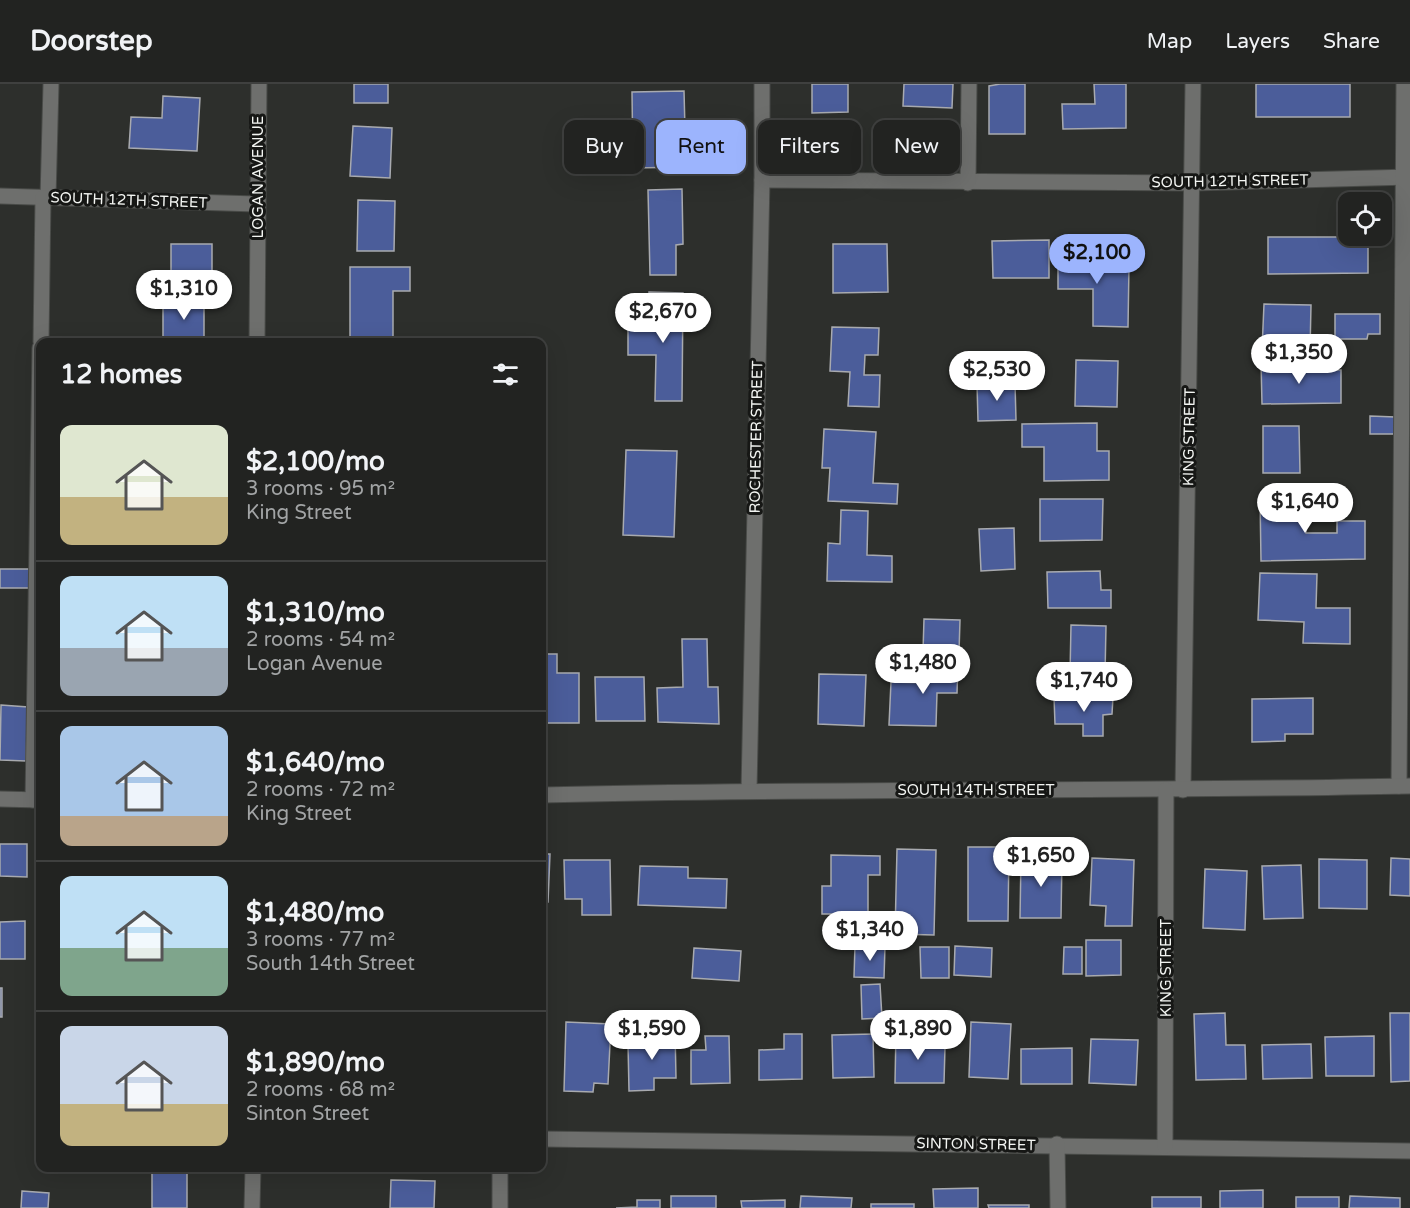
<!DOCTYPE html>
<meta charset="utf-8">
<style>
body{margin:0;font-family:"Varela Round",sans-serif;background:#2e2f2e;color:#f1f3f6;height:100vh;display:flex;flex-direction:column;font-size:22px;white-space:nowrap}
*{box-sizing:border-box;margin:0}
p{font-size:20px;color:#a2a4a5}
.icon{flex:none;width:33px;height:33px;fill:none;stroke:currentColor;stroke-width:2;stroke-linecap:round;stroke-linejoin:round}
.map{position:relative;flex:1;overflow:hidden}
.drawer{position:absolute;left:36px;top:254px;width:510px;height:834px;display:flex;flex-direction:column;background:#222321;border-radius:12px;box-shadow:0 6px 24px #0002,0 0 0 2px #3f403f}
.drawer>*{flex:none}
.banner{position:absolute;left:564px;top:36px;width:570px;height:54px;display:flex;gap:12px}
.buttons{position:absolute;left:1338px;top:108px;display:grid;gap:12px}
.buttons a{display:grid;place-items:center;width:54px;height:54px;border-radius:12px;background:#222321;box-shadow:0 6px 24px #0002,0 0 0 2px #3f403f;font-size:30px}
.price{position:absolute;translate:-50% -51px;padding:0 14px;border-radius:21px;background:#fff;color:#222;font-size:20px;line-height:39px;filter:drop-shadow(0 2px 3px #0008)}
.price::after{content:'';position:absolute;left:50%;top:36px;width:18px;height:14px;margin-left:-9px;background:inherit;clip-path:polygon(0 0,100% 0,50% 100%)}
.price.on{background:#9cb4fd;color:#111}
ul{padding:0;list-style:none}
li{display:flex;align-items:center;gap:18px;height:150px;padding:0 24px}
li+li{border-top:2px solid #3f403f}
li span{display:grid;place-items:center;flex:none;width:168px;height:120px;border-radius:12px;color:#555}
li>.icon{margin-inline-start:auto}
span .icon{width:72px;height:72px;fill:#fffc;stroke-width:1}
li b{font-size:26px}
h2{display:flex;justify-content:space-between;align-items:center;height:72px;padding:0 24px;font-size:26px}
.pill{padding:0 21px;border-radius:12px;background:#222321;box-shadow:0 6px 24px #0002,0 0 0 2px #3f403f;font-size:21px;line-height:54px}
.pill.on{background:#9cb4fd;color:#111}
header{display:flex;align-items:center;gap:36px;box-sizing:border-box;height:84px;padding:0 30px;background:#222321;border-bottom:2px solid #3f403f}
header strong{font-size:28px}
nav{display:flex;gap:33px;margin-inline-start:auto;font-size:21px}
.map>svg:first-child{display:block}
.building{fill:#4b5d9a;stroke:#a8aaaf;stroke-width:1.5}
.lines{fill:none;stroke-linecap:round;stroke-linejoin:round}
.minor-casing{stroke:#494b48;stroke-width:17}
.minor{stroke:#6e6f6d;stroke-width:15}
.labels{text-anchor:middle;stroke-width:6;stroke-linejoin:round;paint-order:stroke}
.street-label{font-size:15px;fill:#f3f5f2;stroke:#161715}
</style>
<header>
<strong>Doorstep</strong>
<nav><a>Map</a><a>Layers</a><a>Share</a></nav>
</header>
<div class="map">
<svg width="1410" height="1124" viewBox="0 0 1410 1124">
<rect width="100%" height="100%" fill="#2d2f2c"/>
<g class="building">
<rect x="354" y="0" width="34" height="19"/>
<polygon points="812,0 848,0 848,28 812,29"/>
<polygon points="904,0 953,0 952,24 903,22"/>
<polygon points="1000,0 1025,0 1025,50 989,50 989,2"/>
<polygon points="1094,0 1126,0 1126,44 1063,45 1062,20 1095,20"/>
<rect x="1256" y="0" width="94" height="33"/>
<polygon points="684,7 686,83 633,84 632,8"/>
<polygon points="163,12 200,14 197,67 129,64 131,33 162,34"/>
<polygon points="353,42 392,44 390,94 350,92"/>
<polygon points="682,105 683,160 676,161 676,191 650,191 648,106"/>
<polygon points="358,116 395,117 394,167 357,167"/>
<polygon points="1268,153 1368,153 1368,189 1268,190"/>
<polygon points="1049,156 1049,194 993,194 992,157"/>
<rect x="171" y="160" width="41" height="35"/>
<polygon points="833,160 887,160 888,208 833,209"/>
<polygon points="1058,167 1101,168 1100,182 1129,182 1128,243 1093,242 1093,205 1058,205"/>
<polygon points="350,183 410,183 410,207 393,207 393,258 350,258"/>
<polygon points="649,208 683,209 682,317 655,317 656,271 628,271 628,246 649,246"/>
<rect x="163" y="216" width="41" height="42"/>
<polygon points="1264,220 1311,221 1310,267 1262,266"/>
<polygon points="1335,230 1380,230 1380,250 1368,250 1367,255 1335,255"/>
<polygon points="832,243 879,244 878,271 865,271 864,291 880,291 879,323 848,322 850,288 830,287"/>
<polygon points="1076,276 1118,277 1117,323 1075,322"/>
<polygon points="1261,278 1284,278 1284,286 1341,286 1341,319 1262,320"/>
<polygon points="1015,299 1016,336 978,337 977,300"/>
<polygon points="1370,332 1395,333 1395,350 1370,350"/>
<polygon points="1097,339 1097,367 1109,367 1109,396 1044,397 1044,363 1022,363 1022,340"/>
<polygon points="1263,342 1299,342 1300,389 1263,389"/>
<polygon points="824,345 876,348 873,399 898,400 897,420 828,417 830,384 822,384"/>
<polygon points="626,366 677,367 674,453 623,451"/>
<polygon points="1306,412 1306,449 1337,449 1337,437 1365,437 1365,475 1261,477 1260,413"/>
<polygon points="1040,415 1103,415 1102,456 1040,457"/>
<polygon points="841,426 868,427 867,471 892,472 892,498 827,497 828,459 840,460"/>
<polygon points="1014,444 1015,485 981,487 979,445"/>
<rect x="0" y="485" width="29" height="19"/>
<polygon points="1100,487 1101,506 1111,506 1111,524 1048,524 1047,488"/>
<polygon points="1260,489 1317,490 1316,524 1350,524 1350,560 1303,559 1304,538 1258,536"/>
<polygon points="924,535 960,536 959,568 923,567"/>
<polygon points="1071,541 1106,542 1105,591 1070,590"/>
<polygon points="682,555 707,555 708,603 718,603 719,640 658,638 657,604 683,603"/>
<polygon points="930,568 941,568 941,577 958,578 957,609 937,609 936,642 889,641 891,598 929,599"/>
<polygon points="542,570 557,570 557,589 579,589 579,639 542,639"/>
<polygon points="819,590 866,591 864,642 818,640"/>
<polygon points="595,593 644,593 645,637 596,637"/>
<polygon points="1054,613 1113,613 1112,630 1103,631 1103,652 1083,652 1083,640 1055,640"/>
<polygon points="1313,614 1313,650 1285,650 1285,657 1252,658 1252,615"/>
<polygon points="1,621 28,623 26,677 0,676"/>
<polygon points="0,760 27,760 27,793 0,792"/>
<polygon points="968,763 1009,763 1008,837 968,837"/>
<polygon points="897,765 936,766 934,851 895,850"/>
<polygon points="542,770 550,770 548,818 542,818"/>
<polygon points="831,771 880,772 880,791 868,791 868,830 822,830 822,802 831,802"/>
<polygon points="1021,774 1062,774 1061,834 1020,834"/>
<polygon points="1092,774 1134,776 1132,842 1105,842 1106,822 1090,821"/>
<polygon points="1391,774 1410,775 1410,812 1390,811"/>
<polygon points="1319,775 1367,776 1367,825 1319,824"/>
<polygon points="564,776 610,776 611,831 582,831 582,815 565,815"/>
<polygon points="1301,781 1303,834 1264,835 1262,782"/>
<polygon points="640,782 688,783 688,794 727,795 726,824 638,821"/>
<polygon points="1205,785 1247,787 1245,846 1203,844"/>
<polygon points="25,837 25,875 0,875 0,838"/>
<polygon points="1086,856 1121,856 1121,891 1086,892"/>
<polygon points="855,861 885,862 884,894 854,893"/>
<polygon points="955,862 992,864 991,893 954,891"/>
<polygon points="920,863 949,863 949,894 921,894"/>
<polygon points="1064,863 1082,863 1082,890 1063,890"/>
<polygon points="694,864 741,867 739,897 692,894"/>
<polygon points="880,900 882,934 862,935 861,901"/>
<rect x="0" y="904" width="2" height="29"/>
<polygon points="1225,929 1226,961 1245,961 1246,995 1196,996 1194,930"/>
<polygon points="1390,929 1410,929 1410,997 1391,998"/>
<polygon points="566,938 611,940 608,1000 594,999 593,1008 564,1007"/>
<polygon points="971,938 1011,940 1008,995 969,993"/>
<polygon points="655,945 675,945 676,994 654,994 654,1006 629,1007 628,960 655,960"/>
<polygon points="896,947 915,947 914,963 945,963 944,999 895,999"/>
<polygon points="784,950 802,950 802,995 759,996 759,966 784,965"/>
<polygon points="873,950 874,993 833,994 832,951"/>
<polygon points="705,952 729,952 730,999 691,1000 691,966 706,966"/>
<polygon points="1374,952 1374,992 1326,992 1325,953"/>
<polygon points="1091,955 1138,956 1136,1001 1089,999"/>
<polygon points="1311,960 1312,994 1263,995 1262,961"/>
<polygon points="1072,964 1072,1000 1021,1000 1021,965"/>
<rect x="152" y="1083" width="35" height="41"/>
<polygon points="391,1096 435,1097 434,1124 390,1124"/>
<polygon points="978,1104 978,1124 934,1124 933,1105"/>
<polygon points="1263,1106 1263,1124 1220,1124 1220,1107"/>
<polygon points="22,1107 49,1109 48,1124 21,1124"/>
<rect x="671" y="1112" width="45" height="12"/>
<polygon points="801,1112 852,1114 851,1124 800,1124"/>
<polygon points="1350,1112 1400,1114 1400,1124 1349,1124"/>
<rect x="1152" y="1113" width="49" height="11"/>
<rect x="1296" y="1113" width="43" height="11"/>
<polygon points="637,1116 660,1116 660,1124 616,1124 637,1123"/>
<polygon points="785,1116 785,1124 742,1124 741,1117"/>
<rect x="871" y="1120" width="43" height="4"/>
<polygon points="988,1121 1029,1121 1029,1124 989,1124"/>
</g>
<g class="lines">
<defs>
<g id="minor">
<polyline points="762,96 1193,99 1410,93"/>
<polyline points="968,99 969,0"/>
<polyline points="0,112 258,120"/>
<polyline points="48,114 51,0"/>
<polyline points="41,258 43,114"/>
<polyline points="257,258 259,0"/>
<polyline points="1399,702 1404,0"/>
<polyline points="749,706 762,96 762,0"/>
<polyline points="1183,706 1193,0"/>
<path d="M542 711C831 704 1120 708 1410 702"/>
<polyline points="0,715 40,716"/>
<polyline points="33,716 40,264"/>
<polyline points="542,1055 1410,1067"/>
<polyline points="1057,1060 1058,1124"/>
<polyline points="1165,1062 1166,706"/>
<polyline points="252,1124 253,1083"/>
<polyline points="500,1124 500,1083"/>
</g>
</defs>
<use href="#minor" class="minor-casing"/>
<use href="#minor" class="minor"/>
</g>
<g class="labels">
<g class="street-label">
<text transform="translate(258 93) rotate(-90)" y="5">LOGAN AVENUE</text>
<text transform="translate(1230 97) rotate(-1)" y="5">SOUTH 12TH STREET</text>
<text transform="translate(129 116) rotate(2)" y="5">SOUTH 12TH STREET</text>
<text transform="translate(756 353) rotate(-89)" y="5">ROCHESTER STREET</text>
<text transform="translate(1189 353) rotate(-89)" y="5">KING STREET</text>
<text x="976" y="711">SOUTH 14TH STREET</text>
<text transform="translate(1166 884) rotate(-90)" y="5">KING STREET</text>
<text transform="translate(976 1060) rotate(1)" y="5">SINTON STREET</text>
</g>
</g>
</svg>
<div class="buttons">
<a><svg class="icon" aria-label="locate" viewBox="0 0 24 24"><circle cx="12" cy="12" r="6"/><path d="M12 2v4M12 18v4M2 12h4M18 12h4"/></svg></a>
</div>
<b class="price on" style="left:1097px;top:201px">$2,100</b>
<b class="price" style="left:184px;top:237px">$1,310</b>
<b class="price" style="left:663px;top:260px">$2,670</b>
<b class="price" style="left:1299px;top:301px">$1,350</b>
<b class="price" style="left:997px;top:318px">$2,530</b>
<b class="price" style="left:1305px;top:450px">$1,640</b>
<b class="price" style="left:923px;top:611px">$1,480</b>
<b class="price" style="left:1084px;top:629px">$1,740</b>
<b class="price" style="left:1041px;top:804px">$1,650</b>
<b class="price" style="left:870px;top:878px">$1,340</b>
<b class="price" style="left:652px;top:977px">$1,590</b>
<b class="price" style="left:918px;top:977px">$1,890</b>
<div class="banner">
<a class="pill">Buy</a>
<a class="pill on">Rent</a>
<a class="pill">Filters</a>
<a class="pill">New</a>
</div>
<section class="drawer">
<h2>12 homes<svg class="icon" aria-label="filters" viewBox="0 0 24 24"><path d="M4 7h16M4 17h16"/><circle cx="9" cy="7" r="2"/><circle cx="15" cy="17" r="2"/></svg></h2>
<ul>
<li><span style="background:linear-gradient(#dfe7d0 60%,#c2b280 0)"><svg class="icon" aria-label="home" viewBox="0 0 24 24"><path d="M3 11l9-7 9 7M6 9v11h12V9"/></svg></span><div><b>$2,100/mo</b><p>3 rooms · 95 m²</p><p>King Street</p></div></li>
<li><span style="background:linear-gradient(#bfe0f5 60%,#9aa5b1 0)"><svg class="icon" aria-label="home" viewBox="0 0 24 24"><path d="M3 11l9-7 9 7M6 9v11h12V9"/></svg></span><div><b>$1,310/mo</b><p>2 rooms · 54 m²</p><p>Logan Avenue</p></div></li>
<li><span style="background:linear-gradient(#a9c7e8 75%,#b9a48a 0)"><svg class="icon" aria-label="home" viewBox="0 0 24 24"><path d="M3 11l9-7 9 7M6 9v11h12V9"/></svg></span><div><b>$1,640/mo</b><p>2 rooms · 72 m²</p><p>King Street</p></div></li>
<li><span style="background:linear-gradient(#bfe0f5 60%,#7fa58c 0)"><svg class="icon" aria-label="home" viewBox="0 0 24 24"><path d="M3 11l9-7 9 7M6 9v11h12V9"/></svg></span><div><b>$1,480/mo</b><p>3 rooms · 77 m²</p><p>South 14th Street</p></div></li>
<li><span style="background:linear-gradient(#c9d6e8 65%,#c2b280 0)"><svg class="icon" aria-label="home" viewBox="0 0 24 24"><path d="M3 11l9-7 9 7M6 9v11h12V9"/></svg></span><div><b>$1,890/mo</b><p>2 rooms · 68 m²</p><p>Sinton Street</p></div></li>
</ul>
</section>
</div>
